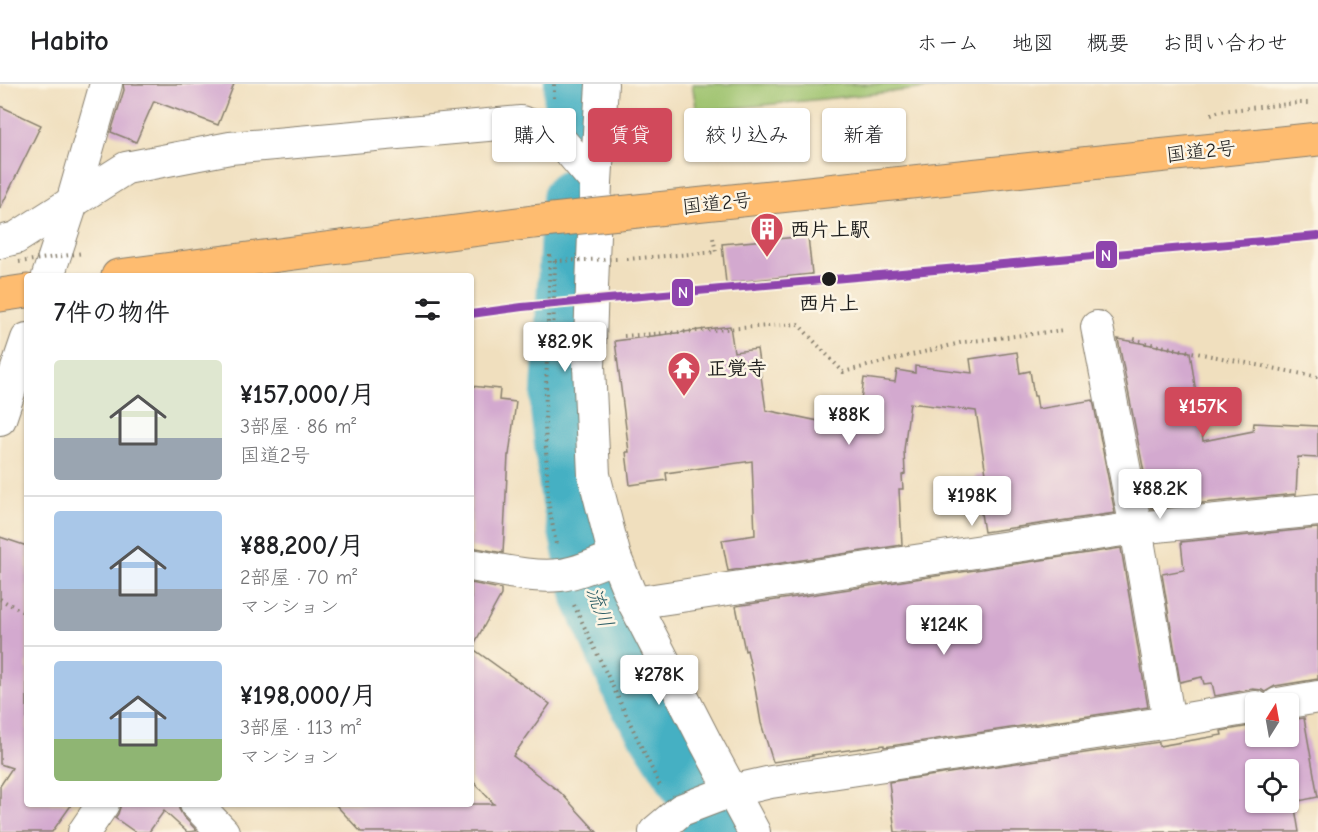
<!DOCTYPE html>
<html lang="ja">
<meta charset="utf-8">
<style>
body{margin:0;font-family:"Comic Neue","Klee One",sans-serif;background:#f6f6f6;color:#202124;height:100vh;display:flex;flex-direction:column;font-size:22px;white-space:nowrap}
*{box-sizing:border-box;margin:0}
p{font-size:20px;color:#757577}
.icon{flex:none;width:33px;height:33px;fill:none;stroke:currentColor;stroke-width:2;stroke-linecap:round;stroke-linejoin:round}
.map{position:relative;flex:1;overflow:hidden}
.drawer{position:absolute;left:24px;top:189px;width:450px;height:534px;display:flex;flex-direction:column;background:#fff;border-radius:6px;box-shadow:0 2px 4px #0004}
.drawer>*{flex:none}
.banner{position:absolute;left:492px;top:24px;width:570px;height:54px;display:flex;gap:12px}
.needle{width:39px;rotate:11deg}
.buttons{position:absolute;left:1245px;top:609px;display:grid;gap:12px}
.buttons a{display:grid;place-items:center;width:54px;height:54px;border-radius:6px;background:#fff;box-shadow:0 2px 4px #0004;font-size:30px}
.price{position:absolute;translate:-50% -51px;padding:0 14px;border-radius:6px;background:#fff;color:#222;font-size:20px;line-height:39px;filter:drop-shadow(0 2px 3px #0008)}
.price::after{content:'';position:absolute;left:50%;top:36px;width:18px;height:14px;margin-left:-9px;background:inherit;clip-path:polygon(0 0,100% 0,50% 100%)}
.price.on{background:#d1495b;color:#fff}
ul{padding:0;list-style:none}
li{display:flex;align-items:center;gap:18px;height:150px;padding:0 30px}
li+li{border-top:2px solid #e0e0e0}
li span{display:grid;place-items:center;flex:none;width:168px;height:120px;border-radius:6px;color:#555}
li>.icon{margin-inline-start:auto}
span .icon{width:72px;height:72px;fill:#fffc;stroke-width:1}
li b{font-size:26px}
h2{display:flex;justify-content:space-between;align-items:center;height:72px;padding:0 30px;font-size:26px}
.pill{padding:0 21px;border-radius:6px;background:#fff;box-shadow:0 2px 4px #0004;font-size:21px;line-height:54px}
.pill.on{background:#d1495b;color:#fff}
header{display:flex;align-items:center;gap:36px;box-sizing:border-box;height:84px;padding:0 30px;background:#fff;border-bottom:2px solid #e0e0e0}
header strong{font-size:28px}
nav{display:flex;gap:33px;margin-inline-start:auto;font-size:21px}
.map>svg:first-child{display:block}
.green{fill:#9dc26d;stroke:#5c6f44;stroke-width:1.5}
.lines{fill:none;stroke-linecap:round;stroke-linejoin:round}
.river{stroke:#45b0c3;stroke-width:62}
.building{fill:#d3a9cf;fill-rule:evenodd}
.street-casing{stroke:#867e6d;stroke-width:34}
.highway-casing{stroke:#867e6d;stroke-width:35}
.path{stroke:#867e6d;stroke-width:4;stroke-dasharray:1.5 4.5;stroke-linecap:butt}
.street{stroke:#fff;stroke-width:32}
.highway{stroke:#febc70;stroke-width:33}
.highway-bridge-casing{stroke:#867e6d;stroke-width:35;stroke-linecap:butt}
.path-bridge{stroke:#867e6d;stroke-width:4;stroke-dasharray:1.5 4.5;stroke-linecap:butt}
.highway-bridge{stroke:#febc70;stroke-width:33}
.rail-1-casing{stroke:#fcf5e5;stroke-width:12}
.rail-1{stroke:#8e44ad;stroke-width:8}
.stop-dot{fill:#1c1c1c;stroke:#fcf5e5;stroke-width:2}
.labels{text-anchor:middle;stroke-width:5;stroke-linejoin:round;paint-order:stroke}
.street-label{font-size:20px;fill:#1c1c1c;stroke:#fcf5e5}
.poi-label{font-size:20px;font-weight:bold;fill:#1c1c1c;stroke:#fcf5e5;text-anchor:start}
.stop-label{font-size:20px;font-weight:bold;fill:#1c1c1c;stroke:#fcf5e5}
.water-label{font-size:21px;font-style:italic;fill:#2e5f67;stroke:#fcf5e5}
.line-badge{stroke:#fcf5e5;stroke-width:2}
.badge-label{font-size:16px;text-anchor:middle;font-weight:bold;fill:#fff}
</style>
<header>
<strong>Habito</strong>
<nav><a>ホーム</a><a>地図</a><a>概要</a><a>お問い合わせ</a></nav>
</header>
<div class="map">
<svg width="1318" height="748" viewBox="0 0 1318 748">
<rect width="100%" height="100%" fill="#fcf5e5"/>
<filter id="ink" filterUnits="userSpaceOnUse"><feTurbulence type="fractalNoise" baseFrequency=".0167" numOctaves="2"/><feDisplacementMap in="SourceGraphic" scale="12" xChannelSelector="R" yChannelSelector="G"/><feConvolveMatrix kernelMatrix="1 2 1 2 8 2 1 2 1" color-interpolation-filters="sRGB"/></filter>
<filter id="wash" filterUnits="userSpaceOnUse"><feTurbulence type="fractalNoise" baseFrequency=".008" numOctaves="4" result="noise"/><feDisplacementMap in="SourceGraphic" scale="24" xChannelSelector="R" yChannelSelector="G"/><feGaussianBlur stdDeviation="1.35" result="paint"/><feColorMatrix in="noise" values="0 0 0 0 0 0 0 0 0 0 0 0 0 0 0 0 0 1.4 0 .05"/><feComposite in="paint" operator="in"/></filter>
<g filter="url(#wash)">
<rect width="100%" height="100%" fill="#f0dfbe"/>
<polygon class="green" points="692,0 968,0 697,28"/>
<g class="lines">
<g class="river">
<polyline points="574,30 575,0"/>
<polyline points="566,237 573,115"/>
<polyline points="564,274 561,325 570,403 593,512 636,611 684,687 717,748"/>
</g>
</g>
<g id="blocks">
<g class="building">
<polygon points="123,0 234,0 218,41 154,17 136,58 111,48 124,6"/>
<polygon points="0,22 41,41 0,125"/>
<polygon points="808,152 812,190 726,199 722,160"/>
<polygon points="730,242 734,268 757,265 766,326 857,345 864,294 895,298 897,286 915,289 915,282 972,289 970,275 1017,268 1020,289 1030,287 1034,312 1036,312 1038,325 1093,316 1115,429 984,448 975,392 986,390 976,327 910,319 904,366 905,390 902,391 903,405 899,405 902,461 728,487 722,456 755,451 752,377 666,389 667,396 630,401 626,368 629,368 615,257"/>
<polygon points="1118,255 1190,268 1203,357 1253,347 1254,339 1318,342 1318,374 1298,373 1296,410 1151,424"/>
<polygon points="471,302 500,305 499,316 516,318 509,371 508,371 503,469 471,463"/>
<polygon points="1318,444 1318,595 1275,602 1265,608 1262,606 1253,605 1215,612 1212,599 1204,600 1202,593 1180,598 1162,490 1184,486 1181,458"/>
<polygon points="0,453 27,462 27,720 72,720 52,748 0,748 0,702 12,684 0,680"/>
<polygon points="1121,464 1148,623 884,663 884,661 812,671 813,672 773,678 761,639 754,598 747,566 745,567 736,522"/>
<polygon points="471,499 501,505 501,511 472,564 550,620 513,672 561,709 597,748 361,748 335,720 494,720 471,695"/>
<path d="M1304 634 1318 713 1294 718 1299 748H895L889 698 1159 658V662L1222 651 1221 647 1256 641V652H1288V636ZM1256 686H1288V718H1256Z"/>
<polygon points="121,720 179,720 179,725 183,732 197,747 187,748 164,727 149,748 135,748 115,734 118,730"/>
</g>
</g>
</g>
<g filter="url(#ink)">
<use href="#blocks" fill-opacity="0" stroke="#867e6d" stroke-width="1.5"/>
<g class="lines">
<defs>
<g id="street">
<polyline points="602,0 596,98 589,282 594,391 615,473 634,519 706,659 754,748"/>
<polyline points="0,158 16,154 126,84 230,64 521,38 554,49 596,98"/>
<polyline points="48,192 72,119 106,0"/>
<polyline points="1097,243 1136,444 1169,638"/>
<polyline points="0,335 27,255"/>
<path d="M471 481C501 486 530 494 560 491 578 489 599 479 615 473"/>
<polyline points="634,519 1136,444 1318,426"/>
<polyline points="1278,620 1318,613"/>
<polyline points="196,720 223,748"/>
<polyline points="84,748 103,720"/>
<polyline points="655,748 681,726 731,707 771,698 1169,638 1256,623"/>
</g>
<g id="highway">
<polyline points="619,129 1318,55"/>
<polyline points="118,192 533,138"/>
<polyline points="0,211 27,207"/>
</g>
</defs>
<use href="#street" class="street-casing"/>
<use href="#highway" class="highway-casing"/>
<g class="path">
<polyline points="554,14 554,0"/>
<polyline points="1211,30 1220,27 1298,19 1308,19"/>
<polyline points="550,171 545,339 548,416 556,460"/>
<polyline points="627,175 716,168 713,154"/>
<polyline points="624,252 798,240 843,288 964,258 1065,246"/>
<polyline points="1134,255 1146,259 1318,293"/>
<polyline points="547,256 557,256"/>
<polyline points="553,256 555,177"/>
<polyline points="0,515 27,530"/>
<polyline points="574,521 660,702"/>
</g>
<use href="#street" class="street"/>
<use href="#highway" class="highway"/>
<defs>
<polyline id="highway-bridge" points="533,138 619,129"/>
</defs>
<use href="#highway-bridge" class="highway-bridge-casing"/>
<g class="path-bridge">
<polyline points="555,177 617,175"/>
<polyline points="19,178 84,169"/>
</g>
<use href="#highway-bridge" class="highway-bridge"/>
<defs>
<polyline id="rail-1" points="471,230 522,223 608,215 1318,152"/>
</defs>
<use href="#rail-1" class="rail-1-casing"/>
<use href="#rail-1" class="rail-1"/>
</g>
</g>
<defs>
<symbol id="building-pin" viewBox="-11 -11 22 30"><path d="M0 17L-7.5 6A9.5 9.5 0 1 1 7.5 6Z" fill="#d1495b" stroke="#fcf5e5"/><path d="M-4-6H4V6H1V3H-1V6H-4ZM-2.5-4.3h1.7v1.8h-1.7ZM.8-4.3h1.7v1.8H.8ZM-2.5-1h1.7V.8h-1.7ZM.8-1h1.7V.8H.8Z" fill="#fff"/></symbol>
<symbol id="temple-pin" viewBox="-11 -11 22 30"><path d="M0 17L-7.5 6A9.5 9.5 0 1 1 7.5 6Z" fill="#d1495b" stroke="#fcf5e5"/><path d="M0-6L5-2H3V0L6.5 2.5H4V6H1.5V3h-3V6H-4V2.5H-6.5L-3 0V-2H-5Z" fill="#fff"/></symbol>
</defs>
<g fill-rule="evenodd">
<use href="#building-pin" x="748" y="126" width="38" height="52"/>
<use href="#temple-pin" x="665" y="265" width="38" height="52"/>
</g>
<circle class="stop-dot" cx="829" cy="195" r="8"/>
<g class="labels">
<g class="street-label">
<text transform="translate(1201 67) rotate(-6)" y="7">国道2号</text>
<text transform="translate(717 119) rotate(-6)" y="7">国道2号</text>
</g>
<g class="poi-label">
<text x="790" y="152">西片上駅</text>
<text x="707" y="291">正覚寺</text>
</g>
<g class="stop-label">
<text x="829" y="226">西片上</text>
</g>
<g class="water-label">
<text transform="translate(600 523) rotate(70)" y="7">流川</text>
</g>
</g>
<g class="line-badge">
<rect x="1095" y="156" width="23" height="29" rx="6" fill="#8e44ad"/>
<rect x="671" y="194" width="23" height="29" rx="6" fill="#8e44ad"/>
</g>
<g class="badge-label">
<text x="1106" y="177">N</text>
<text x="683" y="214">N</text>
</g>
</svg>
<div class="buttons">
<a><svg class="needle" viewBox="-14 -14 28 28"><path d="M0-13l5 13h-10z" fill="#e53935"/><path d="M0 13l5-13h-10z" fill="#757577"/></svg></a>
<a><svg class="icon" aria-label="locate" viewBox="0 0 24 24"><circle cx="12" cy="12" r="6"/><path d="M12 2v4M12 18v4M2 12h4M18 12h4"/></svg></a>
</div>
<b class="price" style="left:565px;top:289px">¥82.9K</b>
<b class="price on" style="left:1203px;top:354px">¥157K</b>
<b class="price" style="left:849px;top:362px">¥88K</b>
<b class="price" style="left:1160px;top:436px">¥88.2K</b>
<b class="price" style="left:972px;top:443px">¥198K</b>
<b class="price" style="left:944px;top:572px">¥124K</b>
<b class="price" style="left:659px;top:622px">¥278K</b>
<div class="banner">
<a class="pill">購入</a>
<a class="pill on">賃貸</a>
<a class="pill">絞り込み</a>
<a class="pill">新着</a>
</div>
<section class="drawer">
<h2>7件の物件<svg class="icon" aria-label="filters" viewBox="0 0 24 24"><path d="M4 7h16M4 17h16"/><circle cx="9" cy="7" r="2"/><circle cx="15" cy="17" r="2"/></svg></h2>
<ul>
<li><span style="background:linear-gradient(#dfe7d0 65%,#9aa5b1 0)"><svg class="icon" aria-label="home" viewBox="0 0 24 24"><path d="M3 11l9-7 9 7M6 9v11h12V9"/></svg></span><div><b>¥157,000/月</b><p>3部屋 · 86 m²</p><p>国道2号</p></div></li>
<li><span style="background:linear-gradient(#a9c7e8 65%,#9aa5b1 0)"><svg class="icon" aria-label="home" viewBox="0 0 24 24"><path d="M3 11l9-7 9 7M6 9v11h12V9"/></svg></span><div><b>¥88,200/月</b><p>2部屋 · 70 m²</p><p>マンション</p></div></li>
<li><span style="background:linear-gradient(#a9c7e8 65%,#8fb573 0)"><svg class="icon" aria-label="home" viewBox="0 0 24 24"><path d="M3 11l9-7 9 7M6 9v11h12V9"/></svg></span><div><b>¥198,000/月</b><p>3部屋 · 113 m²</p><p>マンション</p></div></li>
</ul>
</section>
</div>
